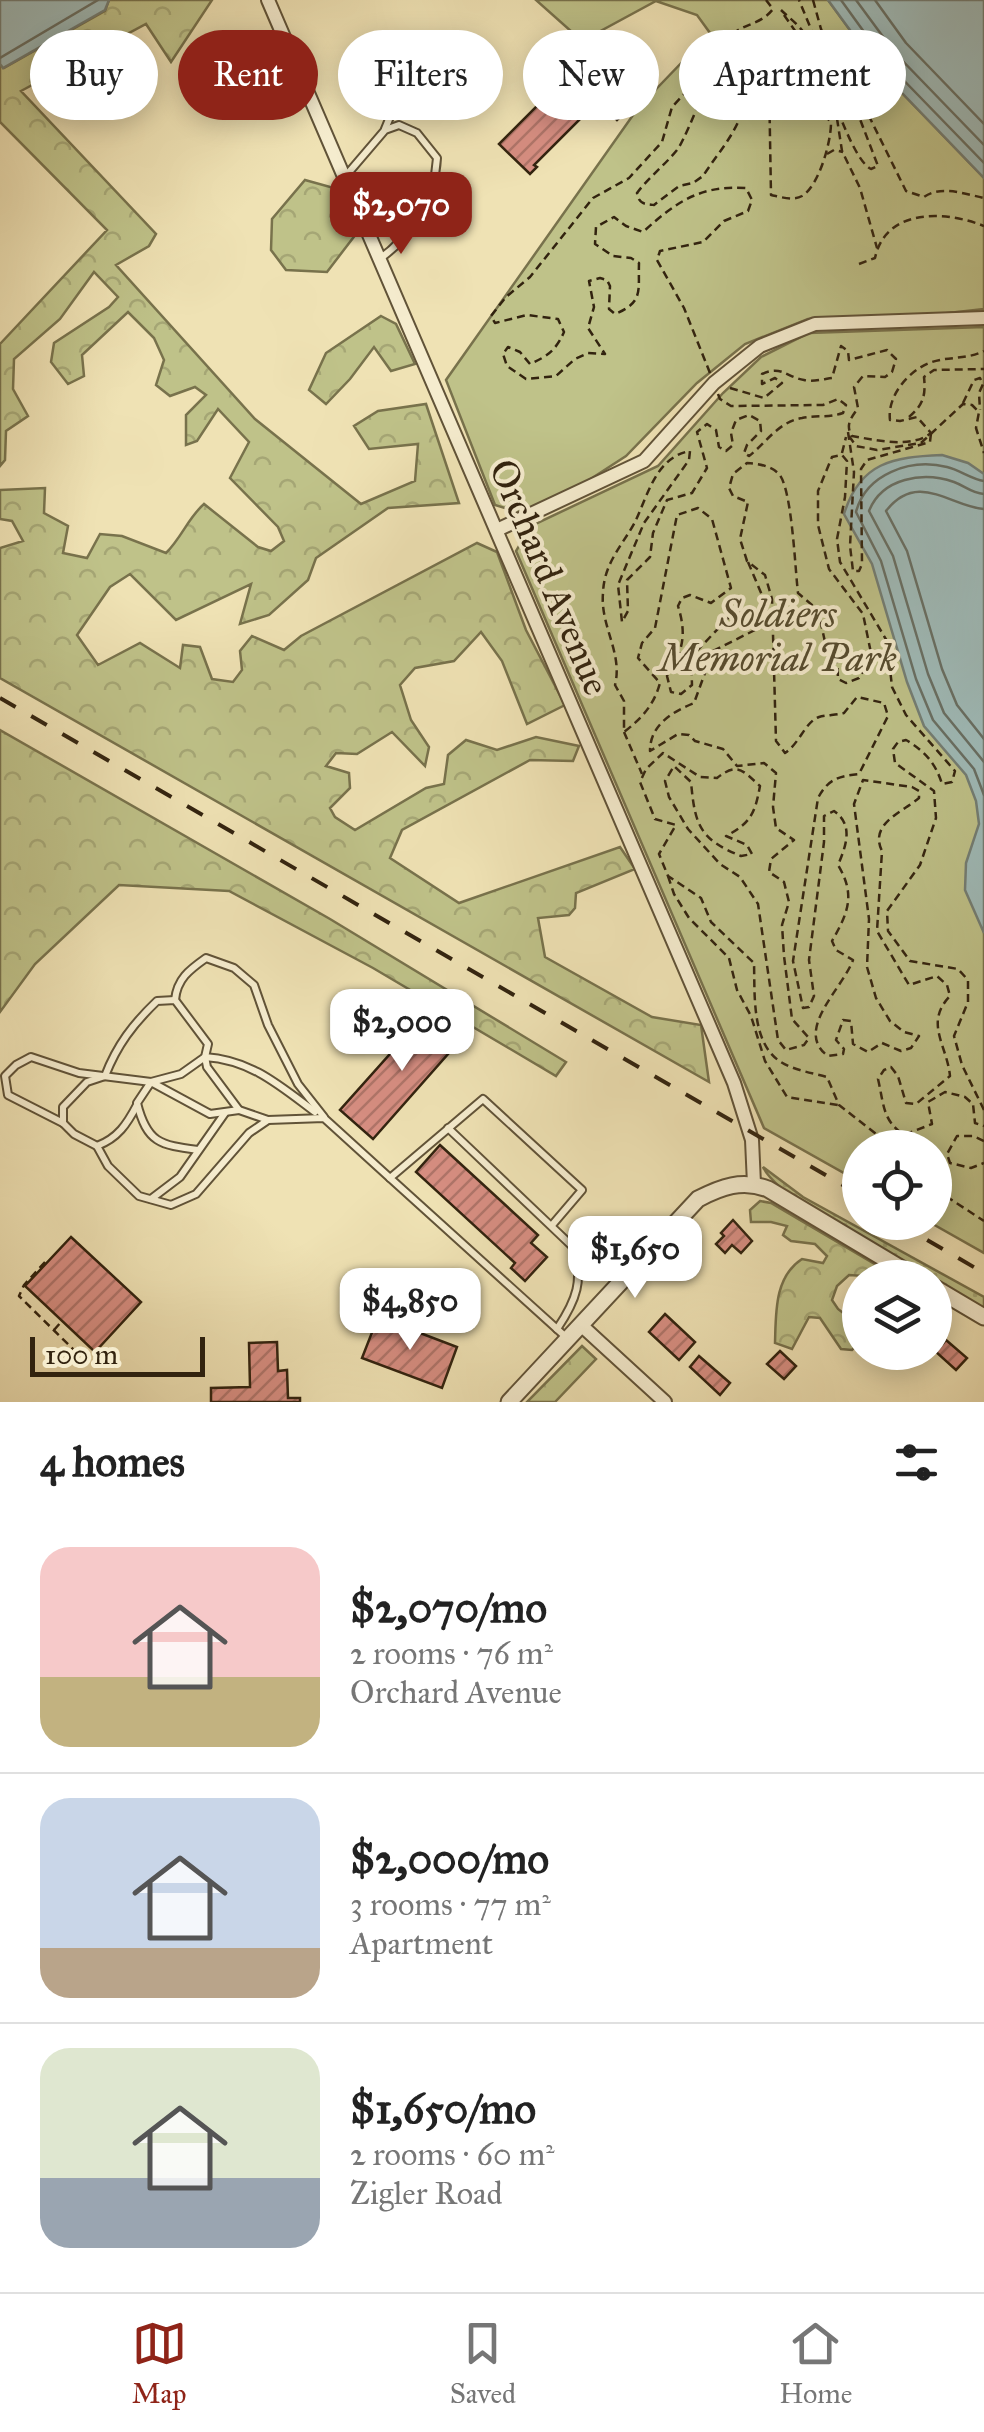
<!DOCTYPE html>
<meta charset="utf-8">
<style>
body{margin:0;font-family:"IM FELL Great Primer",serif;background:#f6f6f6;color:#222;height:100vh;display:flex;flex-direction:column;font-size:38px;white-space:nowrap}
*{box-sizing:border-box;margin:0}
p{font-size:32px;color:#767676}
.icon{flex:none;width:55px;height:55px;fill:none;stroke:currentColor;stroke-width:2;stroke-linecap:round;stroke-linejoin:round}
.map{position:relative;height:1402px;overflow:hidden}
.drawer{display:flex;flex-direction:column;background:#fff;flex:1}
.drawer>*{flex:none}
.hud{position:absolute;left:30px;top:30px;width:925px;height:90px;display:flex;gap:20px}
.buttons{position:absolute;left:842px;top:1130px;display:grid;gap:20px}
.buttons a{display:grid;place-items:center;width:110px;height:110px;border-radius:50%;background:#fff;box-shadow:0 5px 25px #0003;font-size:50px}
.scale{position:absolute;left:30px;bottom:25px;width:175px;box-sizing:border-box;padding-left:10px;border:5px solid #32230f;border-top:0;font-size:28px;line-height:35px;white-space:nowrap;color:#32230f;-webkit-text-stroke:8px #f5ecce;paint-order:stroke}
.price{position:absolute;translate:-50% -85px;padding:0 22px;border-radius:20px;background:#fff;color:#222;font-size:32px;line-height:65px;filter:drop-shadow(0 2px 5px #0008)}
.price::after{content:'';position:absolute;left:50%;top:60px;width:30px;height:22px;margin-left:-15px;background:inherit;clip-path:polygon(0 0,100% 0,50% 100%)}
.price.current{background:#8f2418;color:#fff}
ul{padding:0;list-style:none}
li{display:flex;align-items:center;gap:30px;height:250px;padding:0 40px}
li+li{border-top:2px solid #e0e0e0}
li span{display:grid;place-items:center;flex:none;width:280px;height:200px;border-radius:30px;color:#555}
li>.icon{margin-inline-start:auto}
span .icon{width:120px;height:120px;fill:#fffc;stroke-width:1}
li b{font-size:42px}
h2{display:flex;justify-content:space-between;align-items:center;height:120px;padding:0 40px;font-size:42px}
.pill{padding:0 35px;border-radius:45px;background:#fff;box-shadow:0 5px 25px #0003;font-size:35px;line-height:90px}
.pill.current{background:#8f2418;color:#fff}
.menu{display:flex;justify-content:space-around;align-items:center;height:140px;border-top:2px solid #e0e0e0;background:#fff;font-size:28px;color:#767676}
.menu a{display:grid;justify-items:center;gap:5px}
.menu .current{color:#8f2418}
.map>svg:first-child{display:block}
.grass{fill:url(#grass-dots);stroke:#78724c;stroke-width:2.5}
.forest{fill:url(#forest-crowns);stroke:#78724c;stroke-width:2.5}
.park{fill:#bfc289;stroke:#78724c;stroke-width:2.5}
.water{fill:#9fbbb9;stroke:#737e75;stroke-width:2.5}
.lines{fill:none;stroke-linecap:round;stroke-linejoin:round}
.shore{stroke:#686f64;stroke-width:2.5}
.building{fill:url(#building-hatch);stroke:#32230f;stroke-width:2.5}
.service-casing{stroke:#615338;stroke-width:10}
.minor-casing{stroke:#615338;stroke-width:16}
.tertiary-casing{stroke:#615338;stroke-width:19}
.path{stroke:#32230f;stroke-width:2.5;stroke-dasharray:8 5;stroke-linecap:butt}
.service{stroke:#f5ecce;stroke-width:6}
.minor{stroke:#f5ecce;stroke-width:12}
.tertiary{stroke:#f5ecce;stroke-width:15}
.rail{stroke:#32230f;stroke-width:4;stroke-dasharray:18 18;stroke-linecap:butt}
.labels{text-anchor:middle;stroke-width:8;stroke-linejoin:round;paint-order:stroke}
.street-label{font-size:38px;fill:#32230f;stroke:#f5ecce}
.park-label{font-size:38px;font-style:italic;fill:#554b2e;stroke:#f5ecce}
</style>
<div class="map">
<svg width="984" height="1402" viewBox="0 0 984 1402">
<defs>
<pattern id="grass-dots" width="8" height="8" patternUnits="userSpaceOnUse" patternTransform="scale(2.5)"><rect width="8" height="8" fill="#bfc289"/><path d="M2 2h.1M6 6h.1" fill="none" stroke="#a5a675" stroke-width="1.8" stroke-linecap="round"/></pattern>
<pattern id="forest-crowns" width="20" height="18" patternUnits="userSpaceOnUse" patternTransform="scale(2.5)"><rect width="20" height="18" fill="#bfc289"/><path d="M2 6a3 3 0 1 1 6 0M12 15a3 3 0 1 1 6 0" fill="none" stroke="#a5a675"/></pattern>
<pattern id="building-hatch" width="6" height="6" patternUnits="userSpaceOnUse" patternTransform="scale(2.5)"><rect width="6" height="6" fill="#d78e82"/><path d="M-1 1l2-2M0 6l6-6M5 7l2-2" fill="none" stroke="#af7469"/></pattern>
</defs>
<rect width="100%" height="100%" fill="#efe2b4"/>
<filter id="stains"><feTurbulence type="fractalNoise" baseFrequency=".002" numOctaves="4"/><feColorMatrix values="0 0 0 0 .2 0 0 0 0 .09 0 0 0 0 .02 0 0 0 .5 -.17"/></filter>
<radialGradient id="worn" r=".72"><stop offset=".6" stop-color="#630" stop-opacity="0"/><stop offset="1" stop-color="#630" stop-opacity=".3"/></radialGradient>
<path class="grass" d="M763 1167 803 1197 984 1297V1309L935 1281V1278L929 1277C892 1256 779 1201 763 1167Z"/>
<g class="forest">
<path d="M109 0H212L171 62 146 24 21 91 156 234 149 246 116 265 255 419 361 504 415 481 418 444 369 449 354 426 378 411 426 404 459 503 388 508 316 558 308 580 269 615 240 624 251 584 176 620 130 574 110 587 77 635 98 665 140 643 180 668 183 645 200 647 212 679 233 682 242 670 240 651 252 636 284 650 301 636 477 543 497 552 526 630 565 705 527 724 502 661 481 632 454 661 415 668 400 685 411 720 429 747 425 766 392 732 357 754 336 753 326 766 349 773 350 788 330 808 335 817 355 830 426 788 444 784 448 755 466 740 497 750 536 737 579 746 573 761 530 760 402 830 390 858 459 903 620 847 635 869 576 893 575 908 569 915 538 918 545 957 652 1017 701 1025 709 1082 0 678V548L23 541 12 521 0 519V490L45 488 44 513 68 526 63 553 87 558 100 534 122 536 166 553C182 537 188 518 204 504L258 547 271 551 284 541 278 527 230 478 249 442 218 409 197 441 186 445V415L206 395 195 387 170 396 156 385 164 360 154 338 128 312 82 355 84 376 68 384 51 362 54 343 109 307 118 297 94 272 60 319 14 359 13 389 28 416 6 431 5 460 0 466V344L107 230 0 122V64L4 68 105 11Z"/>
<polygon points="305,180 334,188 356,234 327,272 286,270 271,250 272,219"/>
<polygon points="381,316 396,324 415,364 391,371 374,347 350,379 326,404 309,390 326,353"/>
<polygon points="0,730 330,919 566,1062 556,1076 373,968 229,891 119,885 35,964 0,1012"/>
<path d="M760 1201 771 1203 878 1266 879 1277 849 1275 837 1286 832 1300 838 1309 860 1326V1342L852 1350 841 1349 820 1318 809 1317 792 1349 775 1343C776 1314 774 1277 802 1259L823 1263 827 1256 815 1244 791 1241 783 1235 787 1226 771 1222H751L750 1210Z"/>
<polygon points="582,1346 596,1359 555,1402 527,1402"/>
</g>
<g class="park">
<polygon points="536,0 828,0 877,67 984,178 984,309 939,314 808,319 745,344 697,383 626,456 569,493 518,512 495,505 446,380 638,108 710,33 697,15 656,1 582,41"/>
<polygon points="984,327 984,1253 931,1223 935,1222 935,1148 860,1148 860,1182 764,1128 516,551 531,526 658,466 723,393 761,357 809,333"/>
</g>
<g class="water">
<polygon points="0,0 109,0 105,10 3,68 0,64"/>
<polygon points="828,0 984,0 984,178 877,67"/>
<path d="M942 455 968 463 984 474V933L965 890 966 863 979 824 976 801 966 775 924 726 907 682 872 564 844 514C860 462 893 457 942 455Z"/>
</g>
<g class="lines">
<g class="shore">
<polyline points="841,0 885,61 984,163"/>
<polyline points="856,0 895,53 984,145"/>
<polyline points="875,0 906,43 984,124"/>
<polyline points="0,58 98,0"/>
<path d="M984 481C971 479 960 470 947 467 910 458 866 474 856 512L881 561 916 679 933 720 974 769 984 795"/>
<path d="M984 494C971 493 965 486 954 482 923 471 882 478 869 511L893 556 928 674 944 713 984 762"/>
<path d="M984 509C951 507 918 470 886 511L907 551 942 669 957 705 984 739"/>
</g>
</g>
<g class="building">
<polygon points="588,54 617,82 612,87 632,106 617,120 598,101 534,165 537,167 530,174 499,144 565,78 557,70 567,59 575,67"/>
<polygon points="431,1008 463,1037 373,1139 340,1110"/>
<polygon points="440,1145 538,1235 531,1243 547,1257 525,1281 511,1268 515,1263 416,1172"/>
<polygon points="733,1220 752,1241 741,1253 732,1245 725,1253 716,1244 724,1236 721,1233"/>
<polygon points="71,1237 141,1302 95,1352 25,1286"/>
<polygon points="665,1314 695,1342 679,1360 649,1332"/>
<polygon points="378,1317 457,1347 442,1388 362,1358"/>
<polygon points="946,1340 967,1358 956,1370 936,1352"/>
<polygon points="277,1342 278,1371 287,1370 288,1398 300,1398 300,1402 211,1402 211,1388 250,1387 249,1343"/>
<polygon points="780,1351 796,1366 784,1379 767,1364"/>
<polygon points="699,1356 730,1383 720,1395 690,1367"/>
</g>
<g class="lines">
<defs>
<g id="service">
<polyline points="385,129 394,107 396,83"/>
<path d="M344 178 385 130 399 125 417 133 437 158C435 197 411 238 378 260"/>
<path d="M175 1000C177 979 189 970 206 958L234 968 254 985 268 1025 298 1084 324 1117"/>
<path d="M137 1105C127 1124 118 1138 97 1146L108 1166 139 1196 171 1205 196 1194 249 1133 268 1120 324 1118 390 1178"/>
<path d="M268 1120 239 1110 207 1067 205 1057C251 1060 279 1085 315 1112"/>
<polyline points="63,1123 8,1095 5,1076 16,1065 31,1057 79,1073 151,1082 210,1114 239,1110"/>
<path d="M448 1128 572 1246C585 1279 576 1301 557 1329"/>
<path d="M97 1146 74 1134 63 1123V1107L87 1082 105 1076C117 1045 133 1024 157 1001L175 1000 208 1044 205 1057 181 1074 151 1082 137 1103C147 1143 160 1145 198 1150"/>
<polyline points="151,1199 180,1177 225,1113"/>
<polyline points="553,1224 582,1190 483,1099 390,1178 567,1338"/>
</g>
<g id="minor">
<polyline points="268,0 734,1083 752,1140 754,1184"/>
<polyline points="497,530 644,461 714,383 760,346 815,324 984,318"/>
<polyline points="581,1325 665,1402"/>
</g>
<g id="tertiary">
<polyline points="935,1288 984,1317"/>
<path d="M509 1402 698 1199C721 1187 742 1179 768 1189L917 1278"/>
</g>
</defs>
<use href="#service" class="service-casing"/>
<use href="#minor" class="minor-casing"/>
<use href="#tertiary" class="tertiary-casing"/>
<g class="path">
<path d="M813 0 821 29 848 92 864 106 906 191 924 197C941 185 965 194 984 198"/>
<path d="M781 10C788 17 798 24 804 33 824 62 848 157 871 169L878 166 858 114 837 92 799 0"/>
<polyline points="784,15 805,45 836,112 842,151 860,188 877,248"/>
<polyline points="827,154 834,150 843,152"/>
<path d="M859 264 875 258C886 207 947 211 984 226"/>
<path d="M710 373 684 308 657 260 660 251 703 242 724 221 748 211 752 200 746 188C700 185 676 202 643 232L626 226 614 217 596 227 595 244 613 256 631 258 639 263C638 291 644 302 615 314L609 309 610 286 607 280 600 278 589 281 594 307 588 328 605 354 588 353 575 359 556 376 526 379 507 366 503 354 508 347 520 352 530 364C548 356 556 350 564 332L558 319 527 315 495 323 491 316 506 297 530 277 593 198 629 178 662 142 672 107 699 78 705 83C706 89 682 145 677 150 664 166 649 177 637 193 639 204 644 204 654 205L679 186 693 183 703 176C720 149 755 114 741 81L749 70 762 66 769 80 771 195C781 197 793 201 802 196 819 186 831 142 831 123 822 109 807 101 796 88 781 71 770 42 746 36L739 40 737 52 730 53 726 48C732 21 757 30 773 9L766 0"/>
<path d="M730 388 764 398 782 383 775 378 762 384V374C782 365 786 377 804 380 812 382 824 379 832 378L841 346 848 351 849 360 887 350 896 359 892 372 885 377 863 376 854 387 858 408C851 418 845 425 852 436 876 440 911 449 931 433L917 417 900 421 890 420C887 397 907 372 929 363 947 356 966 360 984 351"/>
<path d="M718 394 720 399 731 406 823 405 838 399 846 405 843 413C828 418 816 415 802 418 778 422 766 443 749 456L744 453 747 445 761 431 760 421 749 415 736 420 731 433 733 445 726 451 719 447 716 430 707 424 697 432 707 468 692 493 667 500 653 533 650 557 627 580 628 611 622 622 618 585 644 523 689 460 690 451C656 457 648 495 635 522 622 546 604 563 603 593 600 626 623 653 615 685L624 701V732C642 718 654 705 660 683L638 658 642 643 655 628 677 515 698 508 712 519 731 588 711 603 690 595 682 598 678 606C687 635 683 651 667 676L671 692 681 694 692 685 691 657 734 612H750L757 621 755 630 713 651 694 703C672 712 650 725 650 751L678 734 689 735 695 741 723 749 737 766 764 763 776 773 773 807 776 828 794 840 771 859 769 872 784 882 789 902 782 925 784 956 792 1019 809 1038 804 1045 786 1050 778 1040 758 904 740 877 720 864 688 829 669 797 665 781 674 766 691 782C695 825 699 839 741 856L752 854 747 845 726 836C751 823 755 813 760 786 742 770 738 762 717 778L700 777 663 753 646 769 640 782 655 819 676 825 659 854 668 876 701 898 711 922 754 963C755 993 751 1044 781 1062 793 1070 813 1073 827 1077L839 1105 894 1148"/>
<polyline points="963,403 974,380 980,378 983,384 979,393 980,410"/>
<path d="M909 417C923 405 926 396 924 377L934 370 984 369"/>
<polyline points="848,432 854,472 850,546 853,571 859,571 862,564 861,469 867,460 930,442 931,433"/>
<polyline points="849,436 856,446 877,450 921,443 963,404 972,405 979,412 976,428 984,453"/>
<polyline points="842,453 846,437"/>
<polyline points="748,562 772,619"/>
<polyline points="624,732 642,774"/>
<polyline points="668,876 674,894 689,918 729,958 737,990 751,1016 765,1061 787,1097 838,1105"/>
<path d="M984 1110 962 1065 954 1036 968 1002V980L958 969 910 961 888 931 887 911 920 865 936 818 934 791 895 763 893 749 898 742 906 740C925 751 936 764 942 784L952 782 955 771 906 715 892 687 887 641 840 562 837 539 845 497 847 461 842 455 832 457 818 491V525L829 569 863 614 872 658 859 678 846 683 838 679 837 658 825 642 818 610 798 593C795 569 792 485 778 473 769 465 758 464 747 463L733 474 729 488 733 496 748 502 740 539 747 561 765 575 772 599 776 741 785 753C800 743 805 722 819 717 826 715 836 715 844 713L857 697 884 703 888 716 859 774C839 776 828 779 818 798L793 961 803 1008 809 1007 814 996 809 960 824 842V816L834 811C854 825 846 846 838 865 856 895 848 913 832 941L836 950 853 960C843 988 793 1031 828 1056L843 1054 844 1049 836 1040 843 1020 851 1021 853 1044 868 1052 882 1043 901 1051 911 1048 919 1036 904 1032 890 1021 876 998 867 967 869 919 854 804 863 780 912 787 919 791V798C901 813 869 824 882 851L877 931 909 985 937 976 947 985 950 996C924 1023 947 1045 950 1076L916 1104 906 1103 898 1076 891 1067 884 1070 878 1079C884 1104 882 1120 904 1135L932 1124 928 1102 945 1092 965 1097 973 1104 975 1123 984 1126"/>
<polyline points="984,1141 973,1136 957,1136 947,1154 950,1163 971,1168 984,1163"/>
<polyline points="935,1189 984,1221"/>
<polyline points="45,1262 24,1285 19,1296 79,1355"/>
<polyline points="54,1330 62,1321"/>
</g>
<use href="#service" class="service"/>
<use href="#minor" class="minor"/>
<use href="#tertiary" class="tertiary"/>
<g class="rail">
<polyline points="0,698 860,1195"/>
<polyline points="896,1222 984,1273"/>
</g>
</g>
<g class="labels">
<g class="street-label">
<text transform="translate(550 577) rotate(67)" y="13">Orchard Avenue</text>
</g>
<g class="park-label">
<text x="778" y="627">Soldiers<tspan x="778" dy="44">Memorial Park</tspan></text>
</g>
</g>
<rect width="100%" height="100%" filter="url(#stains)"/>
<rect width="100%" height="100%" fill="url(#worn)"/>
</svg>
<div class="buttons">
<a><svg class="icon" aria-label="locate" viewBox="0 0 24 24"><circle cx="12" cy="12" r="6"/><path d="M12 2v4M12 18v4M2 12h4M18 12h4"/></svg></a>
<a><svg class="icon" aria-label="layers" viewBox="0 0 24 24"><path d="M12 4l9 5-9 5-9-5zM3 14l9 5 9-5"/></svg></a>
</div>
<div class="scale">100 m</div>
<b class="price current" style="left:401px;top:257px">$2,070</b>
<b class="price" style="left:402px;top:1074px">$2,000</b>
<b class="price" style="left:635px;top:1301px">$1,650</b>
<b class="price" style="left:410px;top:1353px">$4,850</b>
<div class="hud">
<a class="pill">Buy</a>
<a class="pill current">Rent</a>
<a class="pill">Filters</a>
<a class="pill">New</a>
<a class="pill">Apartment</a>
</div>
</div>
<section class="drawer">
<h2>4 homes<svg class="icon" aria-label="filters" viewBox="0 0 24 24"><path d="M4 7h16M4 17h16"/><circle cx="9" cy="7" r="2"/><circle cx="15" cy="17" r="2"/></svg></h2>
<ul>
<li><span style="background:linear-gradient(#f6c9c9 65%,#c2b280 0)"><svg class="icon" aria-label="home" viewBox="0 0 24 24"><path d="M3 11l9-7 9 7M6 9v11h12V9"/></svg></span><div><b>$2,070/mo</b><p>2 rooms · 76 m²</p><p>Orchard Avenue</p></div></li>
<li><span style="background:linear-gradient(#c9d6e8 75%,#b9a48a 0)"><svg class="icon" aria-label="home" viewBox="0 0 24 24"><path d="M3 11l9-7 9 7M6 9v11h12V9"/></svg></span><div><b>$2,000/mo</b><p>3 rooms · 77 m²</p><p>Apartment</p></div></li>
<li><span style="background:linear-gradient(#dfe7d0 65%,#9aa5b1 0)"><svg class="icon" aria-label="home" viewBox="0 0 24 24"><path d="M3 11l9-7 9 7M6 9v11h12V9"/></svg></span><div><b>$1,650/mo</b><p>2 rooms · 60 m²</p><p>Zigler Road</p></div></li>
</ul>
</section>
<nav class="menu">
<a class="current"><svg class="icon" aria-label="map" viewBox="0 0 24 24"><path d="M3 6l6-2 6 2 6-2v14l-6 2-6-2-6 2zM9 4v14M15 6v14"/></svg>Map</a>
<a><svg class="icon" aria-label="saved" viewBox="0 0 24 24"><path d="M7 4h10v16l-5-4-5 4z"/></svg>Saved</a>
<a><svg class="icon" aria-label="home" viewBox="0 0 24 24"><path d="M3 11l9-7 9 7M6 9v11h12V9"/></svg>Home</a>
</nav>
